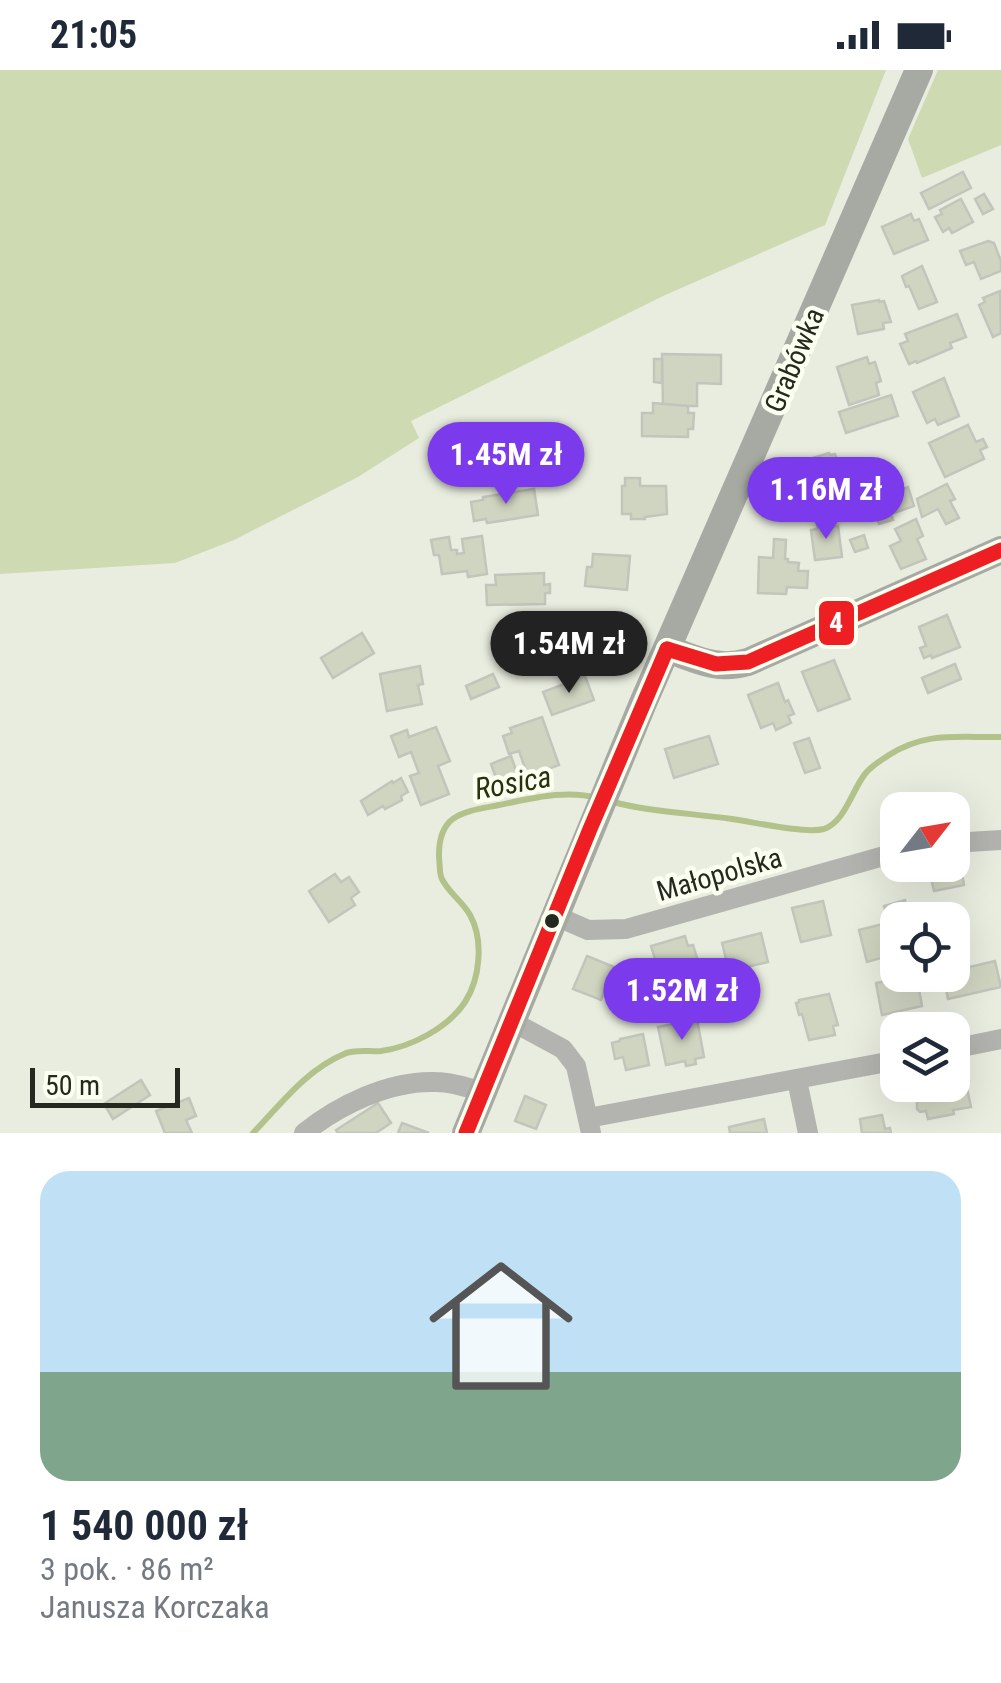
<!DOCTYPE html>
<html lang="pl">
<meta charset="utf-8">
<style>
body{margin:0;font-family:"Roboto Condensed",sans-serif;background:#f2f2f3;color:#1f2937;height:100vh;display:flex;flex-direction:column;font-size:38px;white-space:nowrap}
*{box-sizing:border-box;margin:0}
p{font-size:32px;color:#747a83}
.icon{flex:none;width:55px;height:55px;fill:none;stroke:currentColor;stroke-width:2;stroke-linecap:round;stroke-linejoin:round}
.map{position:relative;height:1063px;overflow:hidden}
.sheet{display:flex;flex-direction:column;background:#fff;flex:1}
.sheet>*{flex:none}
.needle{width:65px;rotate:59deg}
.buttons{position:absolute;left:880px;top:722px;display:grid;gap:20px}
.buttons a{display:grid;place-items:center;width:90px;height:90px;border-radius:20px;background:#fff;box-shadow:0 10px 40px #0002;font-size:50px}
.scale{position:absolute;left:30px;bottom:25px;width:150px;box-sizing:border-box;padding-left:10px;border:5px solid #25281f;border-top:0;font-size:28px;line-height:35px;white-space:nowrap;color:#25281f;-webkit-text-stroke:8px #faffef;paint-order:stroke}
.price{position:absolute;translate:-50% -85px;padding:0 22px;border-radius:35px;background:#7c3aed;color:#fff;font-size:32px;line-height:65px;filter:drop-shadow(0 2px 5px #0008)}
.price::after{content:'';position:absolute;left:50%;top:60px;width:30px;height:22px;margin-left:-15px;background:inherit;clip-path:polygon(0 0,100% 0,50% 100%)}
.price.current{background:#222;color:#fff}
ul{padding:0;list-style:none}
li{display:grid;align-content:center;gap:20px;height:530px;padding:0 40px}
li+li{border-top:2px solid #e0e1e3}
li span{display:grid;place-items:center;height:310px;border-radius:30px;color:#555}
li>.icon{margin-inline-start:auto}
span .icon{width:180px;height:180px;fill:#fffc;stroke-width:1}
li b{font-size:42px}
.status{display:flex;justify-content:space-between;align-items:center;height:70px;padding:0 50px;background:#fff;direction:ltr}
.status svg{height:28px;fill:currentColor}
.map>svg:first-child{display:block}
.green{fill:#cedab2}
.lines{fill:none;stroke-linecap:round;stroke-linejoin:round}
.stream{stroke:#b3c28a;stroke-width:6}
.building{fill:#d0d5c1;stroke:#c2c5bb;stroke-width:2.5}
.street{stroke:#b3b4af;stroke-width:20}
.secondary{stroke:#a7a9a3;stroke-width:28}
.bus-1-casing{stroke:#faffef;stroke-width:22}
.bus-1{stroke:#ee1f23;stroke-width:15}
.bus-dot{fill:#25281f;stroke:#faffef;stroke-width:4}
.labels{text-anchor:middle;stroke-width:9;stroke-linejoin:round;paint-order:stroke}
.street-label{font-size:28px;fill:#25281f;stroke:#faffef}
.water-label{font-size:30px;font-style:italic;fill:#283110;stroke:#faffef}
.line-badge{stroke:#faffef;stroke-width:4}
.badge-label{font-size:28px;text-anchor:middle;font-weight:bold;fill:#fff}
</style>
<div class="status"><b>21:05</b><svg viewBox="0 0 49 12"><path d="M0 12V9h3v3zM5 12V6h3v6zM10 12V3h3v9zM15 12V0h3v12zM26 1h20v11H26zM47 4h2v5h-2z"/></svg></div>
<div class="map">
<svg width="1001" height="1063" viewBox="0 0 1001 1063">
<rect width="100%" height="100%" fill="#e9eddf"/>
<g class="green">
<polygon points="0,0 886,0 825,155 663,226 411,351 419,368 358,407 234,470 175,493 0,504"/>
<polygon points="938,0 1001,0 1001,75 922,108 908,69"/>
</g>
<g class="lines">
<g class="stream">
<path d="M609 731C649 742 691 743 732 749 754 752 804 764 824 759 845 752 852 720 865 704 871 696 880 691 889 685 927 661 958 668 1001 667"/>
<path d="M253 1063C281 1034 306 1000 344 984 354 979 370 982 381 981 411 977 448 958 465 932 480 909 484 870 470 845 463 832 448 822 442 809 439 804 440 793 439 787 438 743 464 742 499 735 530 729 566 719 597 728"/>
</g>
</g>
<g class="building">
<polygon points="963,102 971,118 929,139 921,123"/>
<polygon points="984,124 993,139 983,144 975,129"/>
<polygon points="961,129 973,152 952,163 949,158 943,162 935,147 942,144 940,140"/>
<polygon points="911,144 914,151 919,149 928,170 894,184 882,157"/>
<polygon points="988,171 994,173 1001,191 1001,201 981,209 974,192 966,195 960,181"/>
<polygon points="922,196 937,232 919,239 909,216 906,217 902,206"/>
<polygon points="1000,221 1001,263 993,267 979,235 985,232 983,228"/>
<polygon points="879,230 879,232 884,231 891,252 883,253 884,259 858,264 852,235"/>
<polygon points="957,244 966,267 950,273 952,278 917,293 916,291 909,294 900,274 908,271 905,264"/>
<polygon points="662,284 721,285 721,314 697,313 697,336 663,336"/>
<polygon points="867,287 869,294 875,292 881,311 876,313 879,325 849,335 837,297"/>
<polygon points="654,289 662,289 662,313 654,312"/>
<polygon points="944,308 959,346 938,355 935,349 927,353 913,322"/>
<polygon points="891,325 898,346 846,363 839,342"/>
<polygon points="653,333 688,336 688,343 694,343 693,359 688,359 688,367 642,366 642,343 653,343"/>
<polygon points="968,355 976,372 983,369 987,377 980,380 984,389 945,407 929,373"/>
<polygon points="829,383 830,385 835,384 844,410 838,412 846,437 809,449 801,424 808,422 806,416 802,417 798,406 802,405 799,392"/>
<polygon points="467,392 472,408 457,412 453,396"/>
<polygon points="625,408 640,408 640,416 666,416 667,444 645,447 645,449 631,449 631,444 622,444 622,416 625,416"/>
<polygon points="947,414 955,429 950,431 959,448 946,454 938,439 922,447 917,429"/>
<polygon points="908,417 914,436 891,444 893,450 879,454 876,444 867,447 862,432"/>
<polygon points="534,419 538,445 487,453 486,449 474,451 471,432 483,430 483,427"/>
<polygon points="916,449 923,466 917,469 926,489 901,499 890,476 901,471 895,459"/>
<polygon points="829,451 829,457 838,456 842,487 815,490 811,460 817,459 817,453"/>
<polygon points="864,465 868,478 855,482 850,470"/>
<polygon points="482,466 487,504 468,507 467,501 442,504 439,485 434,485 431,470 449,467 451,480 457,480 457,484 464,483 462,469"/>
<polygon points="774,469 786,470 785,489 788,489 788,492 799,493 798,501 808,501 807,518 787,517 786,524 758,523 759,487 773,488"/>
<polygon points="593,484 630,486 627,520 585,516 587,497 592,497"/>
<polygon points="544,503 544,515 550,514 550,523 545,523 545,534 487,535 486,515 496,515 495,505"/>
<polygon points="947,545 960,577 932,588 931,585 924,588 920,578 926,576 919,557"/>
<polygon points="362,563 374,583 333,608 321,588"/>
<polygon points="834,590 850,629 818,641 802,602"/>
<polygon points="955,594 961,609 928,623 922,608"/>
<polygon points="420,596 423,614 418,615 422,634 387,641 380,604"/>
<polygon points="493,604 499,617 471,629 466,616"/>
<polygon points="585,606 594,630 552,645 543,622"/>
<polygon points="778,613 785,632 788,630 794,644 788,646 791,653 776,660 773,653 761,658 748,625"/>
<polygon points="542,647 559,695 528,706 519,681 509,684 503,666 512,663 510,658"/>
<polygon points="436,657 450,691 438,696 449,724 421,735 410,706 419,703 411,682 399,687 391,666 407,660 409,667"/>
<polygon points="709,666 718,694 674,708 665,679"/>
<polygon points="809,668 820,698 805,703 794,673"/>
<polygon points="511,686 519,709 499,716 491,694"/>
<polygon points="401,708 408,722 401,726 402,730 385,739 383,736 368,745 361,731 392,711 393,713"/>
<polygon points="961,797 964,815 934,821 930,804"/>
<polygon points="335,804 341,812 349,807 359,822 351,828 355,835 329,852 309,821"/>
<polygon points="905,830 909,845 888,850 884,836"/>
<polygon points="823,831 831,865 801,872 792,838"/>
<polygon points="887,853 895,884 867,892 859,860"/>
<polygon points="761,863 768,892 729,901 722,873"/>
<polygon points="685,866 688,876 693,875 698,891 693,892 697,904 663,914 651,876"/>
<polygon points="587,886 614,897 601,930 573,919"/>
<polygon points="995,891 1001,917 948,929 943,905 952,905 952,901"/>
<polygon points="907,907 908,910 917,908 922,936 882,945 876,913"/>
<polygon points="829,924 838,955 833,956 835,965 809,970 802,944 799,945 796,933 799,932 799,930"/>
<polygon points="697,949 704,987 695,989 696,994 686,996 685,991 666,995 658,957"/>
<polygon points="643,964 649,995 626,1000 623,987 615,989 612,973 620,971 620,969"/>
<polygon points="141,1010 150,1025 113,1049 104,1034"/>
<polygon points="949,1017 950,1022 967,1018 971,1037 953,1040 954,1044 928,1049 926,1041 920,1042 917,1039 917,1024"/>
<polygon points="525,1026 546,1035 536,1059 515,1051"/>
<polygon points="189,1028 196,1046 186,1050 192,1063 165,1063 156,1041"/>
<polygon points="378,1033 391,1053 376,1063 338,1063 336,1060"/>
<polygon points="882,1045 885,1059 890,1058 891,1063 862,1063 860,1049"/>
<polygon points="764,1049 767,1063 730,1063 729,1057"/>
<polygon points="402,1053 429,1063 398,1063"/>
</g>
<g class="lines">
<g class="street">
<polyline points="952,773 1001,770"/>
<polyline points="556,846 588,860 626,859 898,782"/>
<polyline points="513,952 563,979 576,996 591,1063"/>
<polyline points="952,979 1001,969"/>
<polyline points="797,1010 808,1063"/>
<polyline points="588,1048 898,990"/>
<path d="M304 1063C339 1035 390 1010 436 1012 451 1012 467 1017 482 1022"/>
</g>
<g class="secondary">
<path d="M667 579C697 589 716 601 748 592L1001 480"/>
<polyline points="466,1063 643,633 919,0"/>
</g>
<defs>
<g id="bus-1">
<polyline points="667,579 716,594 748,592 1001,480"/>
<polyline points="466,1063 590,759 667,579"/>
</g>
</defs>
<use href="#bus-1" class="bus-1-casing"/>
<use href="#bus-1" class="bus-1"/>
</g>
<circle class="bus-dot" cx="552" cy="851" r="9"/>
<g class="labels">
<g class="street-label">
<text transform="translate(794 290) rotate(-67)" y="10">Grabówka</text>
<text transform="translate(719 804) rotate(-16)" y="10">Małopolska</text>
</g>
<g class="water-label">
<text transform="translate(513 713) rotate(-10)" y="10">Rosica</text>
</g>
</g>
<rect class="line-badge" x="817" y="529" width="39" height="48" rx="10" fill="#ee1f23"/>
<g class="badge-label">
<text x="836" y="562">4</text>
</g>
</svg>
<div class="buttons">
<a><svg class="needle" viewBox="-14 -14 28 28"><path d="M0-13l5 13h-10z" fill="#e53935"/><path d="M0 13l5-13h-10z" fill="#747a83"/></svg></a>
<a><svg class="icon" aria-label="locate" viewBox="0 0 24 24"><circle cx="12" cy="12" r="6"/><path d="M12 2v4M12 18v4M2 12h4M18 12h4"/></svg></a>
<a><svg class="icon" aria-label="layers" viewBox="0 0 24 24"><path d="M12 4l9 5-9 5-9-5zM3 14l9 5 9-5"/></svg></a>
</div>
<div class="scale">50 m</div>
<b class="price" style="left:506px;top:437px">1.45M zł</b>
<b class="price" style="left:826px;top:472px">1.16M zł</b>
<b class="price current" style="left:569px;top:626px">1.54M zł</b>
<b class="price" style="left:682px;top:973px">1.52M zł</b>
</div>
<section class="sheet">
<ul>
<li><span style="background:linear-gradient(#bfe0f5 65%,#7fa58c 0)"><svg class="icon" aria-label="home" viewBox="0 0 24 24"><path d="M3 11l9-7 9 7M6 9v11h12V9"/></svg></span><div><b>1 540 000 zł</b><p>3 pok. · 86 m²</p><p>Janusza Korczaka</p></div></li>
</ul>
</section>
